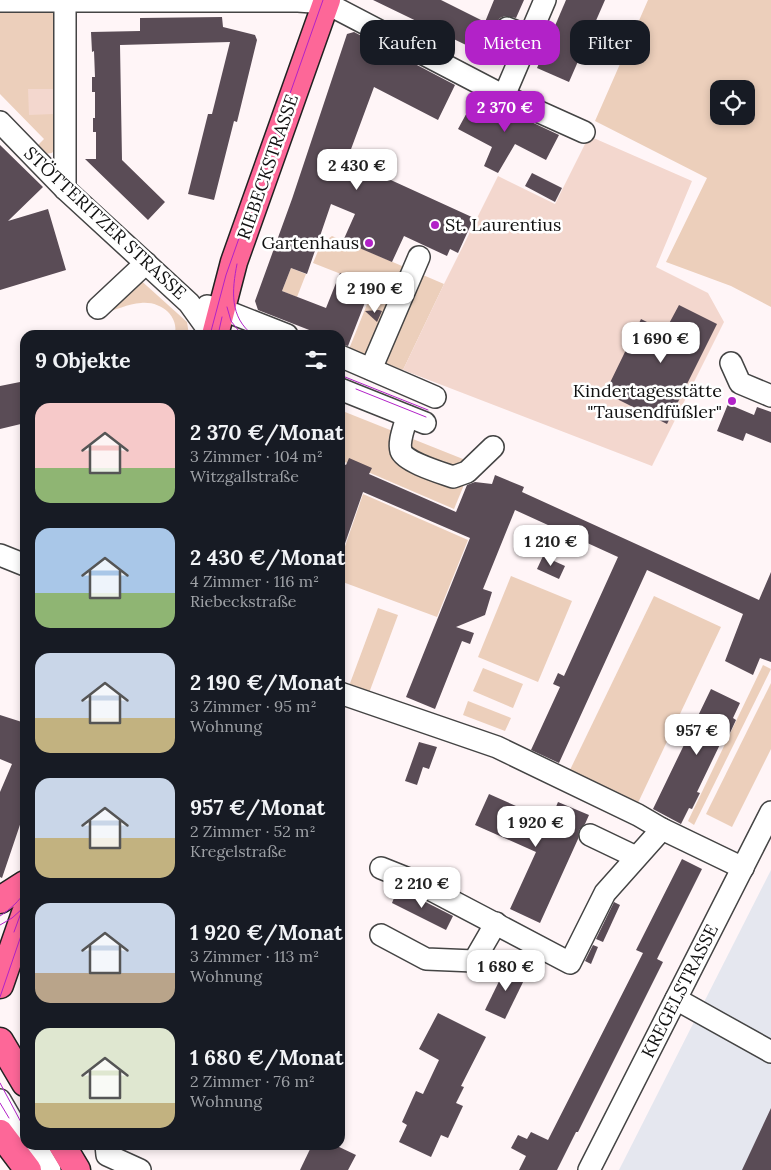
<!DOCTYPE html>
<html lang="de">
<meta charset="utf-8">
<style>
body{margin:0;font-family:Lora,serif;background:#242831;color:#f1f3f6;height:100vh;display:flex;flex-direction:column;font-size:19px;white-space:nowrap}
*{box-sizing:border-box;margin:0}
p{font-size:16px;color:#9ea1a6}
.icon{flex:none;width:28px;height:28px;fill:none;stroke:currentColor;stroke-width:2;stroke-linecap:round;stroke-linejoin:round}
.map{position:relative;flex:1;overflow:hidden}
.panel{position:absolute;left:20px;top:330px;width:325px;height:820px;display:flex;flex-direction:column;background:#171b24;border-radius:15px;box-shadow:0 2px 8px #0003}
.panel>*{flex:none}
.banner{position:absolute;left:360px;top:20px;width:335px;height:45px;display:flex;gap:10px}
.tools{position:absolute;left:710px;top:80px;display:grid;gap:10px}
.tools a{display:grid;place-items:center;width:45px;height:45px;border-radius:10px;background:#171b24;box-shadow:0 2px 8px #0003;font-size:25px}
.price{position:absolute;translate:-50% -42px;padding:0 11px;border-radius:10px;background:#fff;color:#222;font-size:16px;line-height:32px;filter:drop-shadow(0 1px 2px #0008)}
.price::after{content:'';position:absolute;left:50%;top:30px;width:15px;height:11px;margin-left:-8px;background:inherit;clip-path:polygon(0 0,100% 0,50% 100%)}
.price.selected{background:#b222c8;color:#fff}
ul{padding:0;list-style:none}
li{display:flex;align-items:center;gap:15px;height:125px;padding:0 15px}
li span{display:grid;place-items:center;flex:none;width:140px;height:100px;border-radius:15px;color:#555}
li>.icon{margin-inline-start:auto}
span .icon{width:60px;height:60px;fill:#fffc;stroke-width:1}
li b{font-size:21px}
h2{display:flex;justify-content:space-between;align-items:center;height:60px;padding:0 15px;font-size:21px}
.tag{padding:0 18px;border-radius:15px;background:#171b24;box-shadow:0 2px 8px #0003;font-size:18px;line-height:45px}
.tag.selected{background:#b222c8;color:#fff}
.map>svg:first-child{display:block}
.industrial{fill:#e5e7ef}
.green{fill:#eccfbb;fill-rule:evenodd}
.pitch{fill:#f3d7ce}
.building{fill:#5a4c56}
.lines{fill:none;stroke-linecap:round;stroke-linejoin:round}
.minor-casing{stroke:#444;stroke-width:24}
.major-casing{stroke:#222;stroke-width:29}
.minor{stroke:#fff;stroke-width:21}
.major{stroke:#fd6798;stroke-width:26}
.tram{stroke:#b222c8;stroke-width:1}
.poi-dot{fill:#b222c8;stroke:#fff;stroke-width:2}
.labels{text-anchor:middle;stroke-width:5;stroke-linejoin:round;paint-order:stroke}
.street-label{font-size:18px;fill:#111;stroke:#fff}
.poi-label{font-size:18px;fill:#111;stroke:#fff;text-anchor:end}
</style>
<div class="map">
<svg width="771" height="1170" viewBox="0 0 771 1170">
<rect width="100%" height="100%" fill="#fff5f7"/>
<polygon class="industrial" points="771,870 771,1170 619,1170 699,1012"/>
<g class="green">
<path d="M648 0H771V307L731 286 666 262 707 178 595 121ZM719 89H746V116H719Z"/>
<polygon points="0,11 54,11 57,146 52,153 45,154 35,148 44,139 0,94"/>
<polygon points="332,236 444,284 403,370 349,349 374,287 313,263 321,244"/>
<path d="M127 268 187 322 189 335H175C179 315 160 301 141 303 128 304 115 310 102 314Z"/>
<polygon points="291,268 306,274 297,297 282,291"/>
<polygon points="340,410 473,463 454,509 340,460"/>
<polygon points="363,494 468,540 437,617 340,581 340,561"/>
<polygon points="511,576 572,601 538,682 478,657"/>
<polygon points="654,596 721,627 637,805 569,772"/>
<polygon points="378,608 398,615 369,693 340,685 340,683 349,686"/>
<polygon points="763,665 771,669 694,825 688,821"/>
<polygon points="483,668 523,684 513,708 473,691"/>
<polygon points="771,683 771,749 732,827 706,814"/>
<polygon points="468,701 511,718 505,731 463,715"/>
</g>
<g class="pitch">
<polygon points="53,89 54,114 29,115 28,89"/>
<polygon points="589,136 692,181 656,267 708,293 724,322 652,466 403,370 444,284 498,176 555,204"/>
</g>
<g class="building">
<polygon points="373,0 441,0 485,22 494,0 524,0 516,18 505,16 500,18 496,23 495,29 497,35 506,41 497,60"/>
<polygon points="566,0 605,0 569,82 537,68"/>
<polygon points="222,17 223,27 255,35 257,40 237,122 234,121 214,200 188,194 208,114 212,114 230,42 120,45 122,160 165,202 148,220 85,159 96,159 96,132 93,132 93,118 95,118 95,92 92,92 92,77 95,77 94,51 92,52 91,32 140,31 140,18"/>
<polygon points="354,32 455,85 438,120 374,87 347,160 474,218 458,253 450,249 447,256 404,236 392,262 343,241 355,214 331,204 307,274 291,268 282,291 326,308 340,273 371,287 348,346 340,344 340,335 322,335 258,310 255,301 292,199 347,34"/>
<polygon points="476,96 559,135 546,160 515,144 498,173 484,166 492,147 458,129"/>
<polygon points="0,145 43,187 8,221 48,209 66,270 0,290"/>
<polygon points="532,173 562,188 555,202 525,186"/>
<polygon points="679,305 717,324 667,424 605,393 641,319 665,331"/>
<polygon points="379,310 382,311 377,322 365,311"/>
<polygon points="25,381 25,423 0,429 0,386"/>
<polygon points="728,404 754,415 757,407 771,412 771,443 746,433 743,441 717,431"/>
<polygon points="349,458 372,468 369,474 456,512 467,485 475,482 492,484 495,475 524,487 522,492 759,600 771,572 771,662 760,658 753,675 725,661 743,614 647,570 559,763 531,750 560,687 553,684 558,673 564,676 618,557 515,510 483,589 492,592 485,615 456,627 474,633 470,644 462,641 435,709 406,697 470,538 363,492 342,552 340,551 340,462 346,465"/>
<polygon points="543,556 565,566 559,579 537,569"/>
<polygon points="711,689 740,703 733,718 736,720 729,735 725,734 697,792 700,793 692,809 689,808 681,824 653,809"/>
<polygon points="0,715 25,723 25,810 2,878 0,877 0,792 12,764 0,759"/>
<polygon points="419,742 437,747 429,769 423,767 417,785 405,781"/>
<polygon points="489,794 550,821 558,802 589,815 585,824 579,830 578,839 540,923 510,909 536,852 475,825"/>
<polygon points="682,859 702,869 657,959 663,962 578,1132 576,1132 557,1170 519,1170 526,1156 511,1148 518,1135 527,1139 531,1132 548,1140 643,953 636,950"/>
<polygon points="398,888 453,916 446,930 392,903"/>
<polygon points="614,902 620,905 603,942 596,939"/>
<polygon points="593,945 598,947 591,964 585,961"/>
<polygon points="507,965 527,974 505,1019 485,1010"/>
<polygon points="438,1013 486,1037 461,1086 464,1087 456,1103 463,1106 448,1138 441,1135 431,1157 399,1142 407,1125 402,1122 416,1091 423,1094 439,1060 419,1049"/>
<polygon points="771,1108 771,1170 742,1170"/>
<polygon points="312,1145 335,1145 356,1155 348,1170 300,1170"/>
</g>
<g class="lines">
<defs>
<g id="minor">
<polyline points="65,0 65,189"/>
<polyline points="0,1 298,1 326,3 504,96 584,132"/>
<polyline points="507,28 530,37"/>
<polyline points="504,96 545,0"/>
<polyline points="0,122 65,189 189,303 212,335"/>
<polyline points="207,306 221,309 287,335"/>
<polyline points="98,308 146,263"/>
<polyline points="340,356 435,397"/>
<polyline points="731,363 740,383 771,396"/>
<polyline points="371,369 419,257"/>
<polyline points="340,389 425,423"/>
<path d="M407 416C405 426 398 441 401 451 405 462 442 473 453 477L467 472 493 447"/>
<polyline points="0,555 25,565"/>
<polyline points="340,693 497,747 638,815 662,829 743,868"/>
<polyline points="590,835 636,857"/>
<polyline points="381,868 416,882 570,963 605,893 662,829"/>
<polyline points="381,935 426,959 474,961 496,923"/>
<polyline points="676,999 771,1052"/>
<polyline points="0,1100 25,1143"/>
<polyline points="35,1145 50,1170"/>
<polyline points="106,1145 107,1155 140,1170"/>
<polyline points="589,1170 771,812"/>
</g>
<g id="major">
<polyline points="215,335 234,262 327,0"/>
<polyline points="0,900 25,884"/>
<polyline points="0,985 25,913"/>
<polyline points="0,1041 25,1083"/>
<polyline points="0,1133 28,1170"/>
<polyline points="62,1145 77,1170"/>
</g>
</defs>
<use href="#minor" class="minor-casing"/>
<use href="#major" class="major-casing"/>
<use href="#minor" class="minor"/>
<use href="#major" class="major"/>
<g class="tram">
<path d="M237 264C232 290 229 317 253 335"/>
<polyline points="227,307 231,321 242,335"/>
<polyline points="210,335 226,275 323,0"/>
<polyline points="218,335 222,317"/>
<polyline points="340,375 428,410"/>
<polyline points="356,389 426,417"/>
<path d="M0 916C9 910 20 901 25 891"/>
<polyline points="0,925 12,918 22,909"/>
<polyline points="14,932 25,902"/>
<polyline points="0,997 25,924"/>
<polyline points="0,1083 22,1124"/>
<polyline points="0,1103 9,1118"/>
</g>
</g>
<g class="poi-dot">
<circle cx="435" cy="225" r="5"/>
<circle cx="369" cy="243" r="5"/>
<circle cx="732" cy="401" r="5"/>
</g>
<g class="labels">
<g class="street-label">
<text transform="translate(268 167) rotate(-71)" y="6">RIEBECKSTRASSE</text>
<text transform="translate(105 223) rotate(43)" y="6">STÖTTERITZER STRASSE</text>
<text transform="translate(680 991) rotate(-63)" y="6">KREGELSTRASSE</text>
</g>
<g class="poi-label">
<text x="445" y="231" text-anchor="start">St. Laurentius</text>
<text x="359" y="249">Gartenhaus</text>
<text x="722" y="397">Kindertagesstätte<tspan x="722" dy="21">"Tausendfüßler"</tspan></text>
</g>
</g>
</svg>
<div class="tools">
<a><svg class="icon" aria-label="locate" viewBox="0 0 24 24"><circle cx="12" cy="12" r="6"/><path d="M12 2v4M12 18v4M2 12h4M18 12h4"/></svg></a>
</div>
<b class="price selected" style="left:505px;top:133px">2 370 €</b>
<b class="price" style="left:357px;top:191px">2 430 €</b>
<b class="price" style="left:375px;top:314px">2 190 €</b>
<b class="price" style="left:661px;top:364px">1 690 €</b>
<b class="price" style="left:551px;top:567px">1 210 €</b>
<b class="price" style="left:697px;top:756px">957 €</b>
<b class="price" style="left:536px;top:848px">1 920 €</b>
<b class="price" style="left:422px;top:909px">2 210 €</b>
<b class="price" style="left:506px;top:992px">1 680 €</b>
<div class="banner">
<a class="tag">Kaufen</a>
<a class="tag selected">Mieten</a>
<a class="tag">Filter</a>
</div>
<section class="panel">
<h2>9 Objekte<svg class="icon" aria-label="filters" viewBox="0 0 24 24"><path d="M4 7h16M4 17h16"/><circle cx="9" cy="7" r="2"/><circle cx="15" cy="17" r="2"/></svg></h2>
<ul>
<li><span style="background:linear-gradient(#f6c9c9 65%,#8fb573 0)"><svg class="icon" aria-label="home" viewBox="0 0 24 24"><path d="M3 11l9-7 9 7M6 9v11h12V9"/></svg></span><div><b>2 370 €/Monat</b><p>3 Zimmer · 104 m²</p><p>Witzgallstraße</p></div></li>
<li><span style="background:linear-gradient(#a9c7e8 65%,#8fb573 0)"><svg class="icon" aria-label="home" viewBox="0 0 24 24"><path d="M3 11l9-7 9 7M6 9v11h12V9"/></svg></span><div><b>2 430 €/Monat</b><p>4 Zimmer · 116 m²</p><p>Riebeckstraße</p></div></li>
<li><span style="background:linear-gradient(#c9d6e8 65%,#c2b280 0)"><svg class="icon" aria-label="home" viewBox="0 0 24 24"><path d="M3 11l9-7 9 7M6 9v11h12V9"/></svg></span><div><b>2 190 €/Monat</b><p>3 Zimmer · 95 m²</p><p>Wohnung</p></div></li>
<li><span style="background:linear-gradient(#c9d6e8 60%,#c2b280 0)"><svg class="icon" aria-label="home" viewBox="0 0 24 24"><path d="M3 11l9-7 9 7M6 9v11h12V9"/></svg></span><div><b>957 €/Monat</b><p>2 Zimmer · 52 m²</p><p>Kregelstraße</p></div></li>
<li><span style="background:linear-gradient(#c9d6e8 70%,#b9a48a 0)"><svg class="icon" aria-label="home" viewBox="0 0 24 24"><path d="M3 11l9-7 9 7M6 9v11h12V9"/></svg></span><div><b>1 920 €/Monat</b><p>3 Zimmer · 113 m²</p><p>Wohnung</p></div></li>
<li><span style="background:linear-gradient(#dfe7d0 75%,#c2b280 0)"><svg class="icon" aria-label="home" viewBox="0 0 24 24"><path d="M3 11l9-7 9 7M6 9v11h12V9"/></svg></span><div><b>1 680 €/Monat</b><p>2 Zimmer · 76 m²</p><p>Wohnung</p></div></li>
</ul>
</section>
</div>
